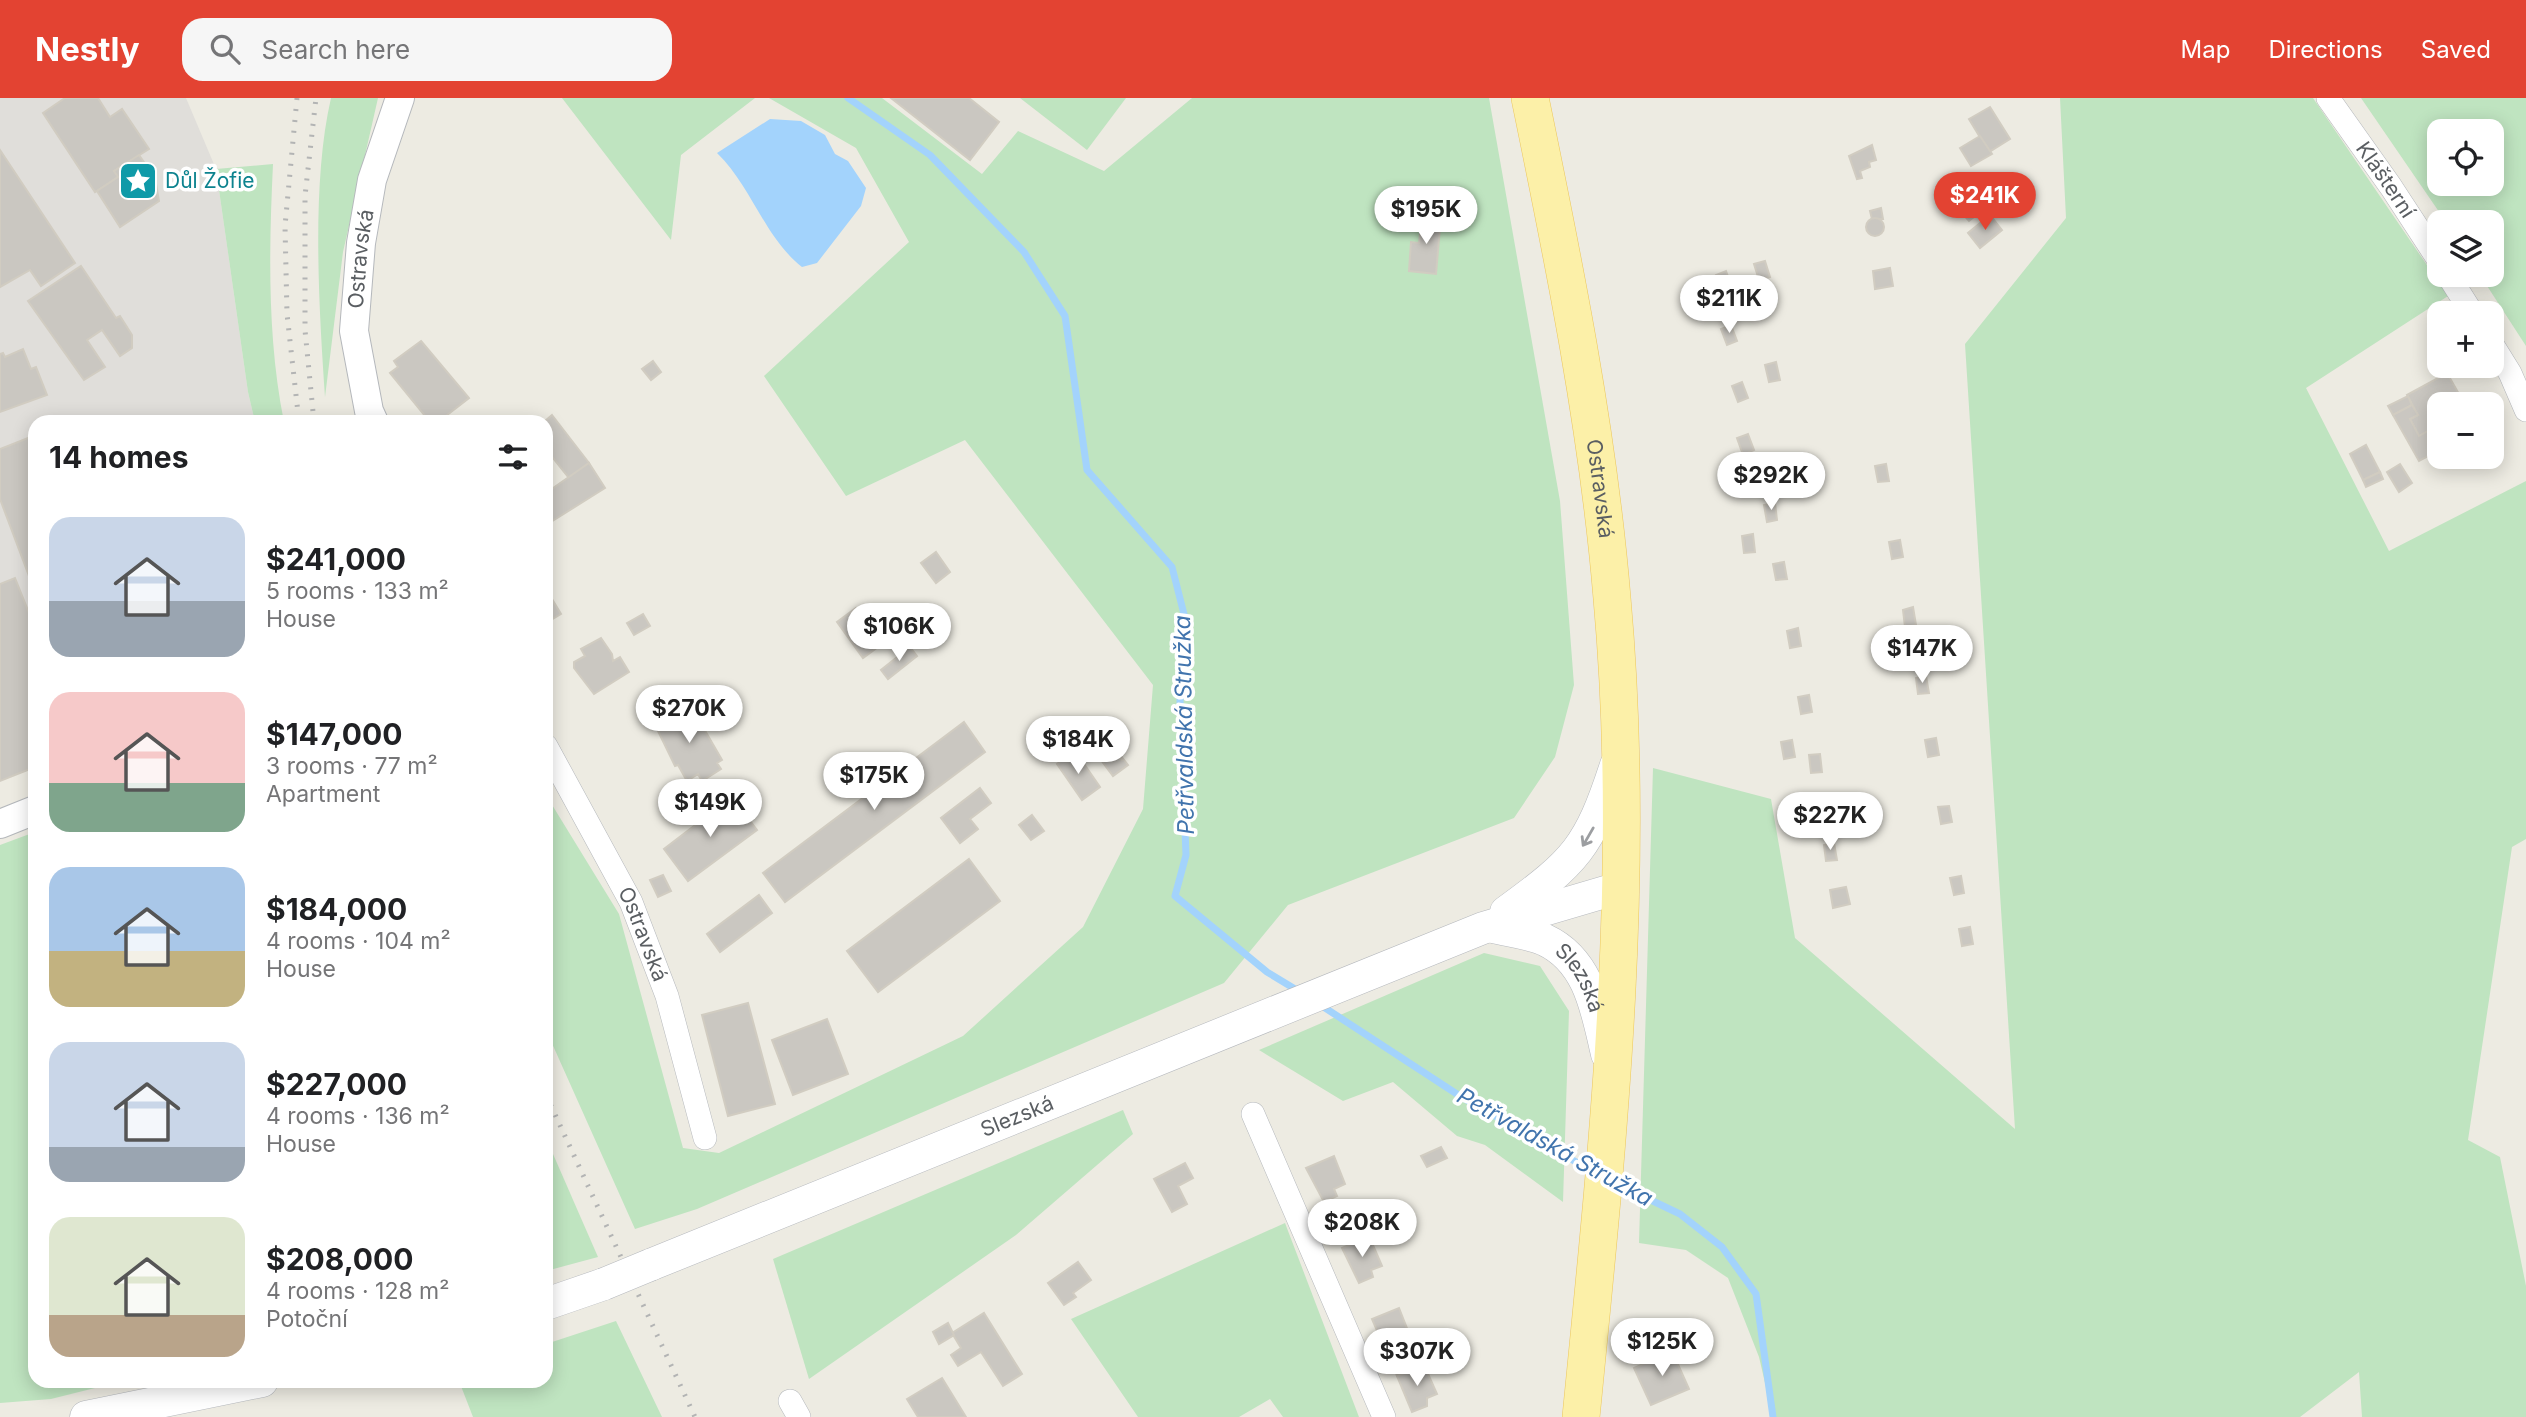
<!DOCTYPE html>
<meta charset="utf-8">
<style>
body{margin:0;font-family:Inter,sans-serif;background:#f6f6f6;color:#202124;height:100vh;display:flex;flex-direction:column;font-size:26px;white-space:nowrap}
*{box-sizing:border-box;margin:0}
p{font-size:23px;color:#757577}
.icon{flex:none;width:38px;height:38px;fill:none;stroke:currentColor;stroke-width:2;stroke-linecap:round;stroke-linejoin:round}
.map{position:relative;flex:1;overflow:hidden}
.side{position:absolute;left:28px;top:317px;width:525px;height:973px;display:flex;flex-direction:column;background:#fff;border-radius:21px;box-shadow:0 4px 18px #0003}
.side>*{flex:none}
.controls{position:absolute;left:2427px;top:21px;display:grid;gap:14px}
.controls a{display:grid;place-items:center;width:77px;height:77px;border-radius:14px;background:#fff;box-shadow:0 4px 18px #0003;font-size:35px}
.price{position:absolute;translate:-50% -60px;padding:0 16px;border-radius:24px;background:#fff;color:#222;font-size:23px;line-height:46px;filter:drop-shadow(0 2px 4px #0008)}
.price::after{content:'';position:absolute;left:50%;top:42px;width:21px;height:16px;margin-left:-10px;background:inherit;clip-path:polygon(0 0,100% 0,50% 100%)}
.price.active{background:#e34332;color:#fff}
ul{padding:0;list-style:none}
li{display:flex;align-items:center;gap:21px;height:175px;padding:0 21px}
li span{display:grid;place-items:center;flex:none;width:196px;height:140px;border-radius:21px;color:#555}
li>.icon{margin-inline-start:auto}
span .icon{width:84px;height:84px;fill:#fffc;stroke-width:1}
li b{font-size:30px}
h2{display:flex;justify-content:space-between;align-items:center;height:84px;padding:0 21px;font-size:30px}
header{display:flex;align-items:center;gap:42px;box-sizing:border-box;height:98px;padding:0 35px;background:#e34332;color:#fff}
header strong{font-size:33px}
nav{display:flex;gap:38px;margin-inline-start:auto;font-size:24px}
.search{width:490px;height:63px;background:#f6f6f6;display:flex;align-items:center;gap:18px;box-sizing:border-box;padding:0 24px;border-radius:21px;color:#757577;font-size:26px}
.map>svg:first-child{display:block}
.industrial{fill:#e0deda}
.green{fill:#bfe4c0;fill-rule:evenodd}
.water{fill:#a3d3fc}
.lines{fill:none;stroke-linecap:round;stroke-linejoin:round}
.stream{stroke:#a3d3fc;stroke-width:7}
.building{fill:#cac7c1;stroke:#d1ccc1;stroke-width:2}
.minor-casing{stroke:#b5b8bc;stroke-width:24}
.tertiary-casing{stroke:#b5b8bc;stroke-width:30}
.secondary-casing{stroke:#b6b9be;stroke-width:33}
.primary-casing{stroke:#ecc65c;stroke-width:38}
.minor{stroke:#fff;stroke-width:23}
.tertiary{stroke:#fff;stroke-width:28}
.secondary{stroke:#fff;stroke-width:32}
.primary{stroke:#fcf0a8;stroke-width:37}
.rail{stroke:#b3b4b4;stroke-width:5;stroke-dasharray:2 9;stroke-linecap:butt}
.secondary-bridge-casing{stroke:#b6b9be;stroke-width:33;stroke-linecap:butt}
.secondary-bridge{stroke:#fff;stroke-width:32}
.oneway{stroke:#9c9ea1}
.labels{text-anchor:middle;stroke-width:7;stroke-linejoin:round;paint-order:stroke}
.street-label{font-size:21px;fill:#5a5e62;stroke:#fff}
.culture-label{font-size:21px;fill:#0d838f;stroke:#fff;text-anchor:start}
.water-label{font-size:23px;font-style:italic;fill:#4174ad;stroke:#fff}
</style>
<header>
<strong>Nestly</strong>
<div class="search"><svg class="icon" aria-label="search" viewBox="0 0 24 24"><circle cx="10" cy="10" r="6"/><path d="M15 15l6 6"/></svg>Search here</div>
<nav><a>Map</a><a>Directions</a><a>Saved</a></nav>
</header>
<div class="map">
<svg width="2526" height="1319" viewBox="0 0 2526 1319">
<rect width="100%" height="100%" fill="#edebe2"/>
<polygon class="industrial" points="0,0 186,0 216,71 248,294 255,324 35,324 35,668 0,682"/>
<g class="green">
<path d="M331 0H378L343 154 325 299C319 210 311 86 331 0Z"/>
<polygon points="562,0 755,0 681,57 671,142"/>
<polygon points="769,0 882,0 982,76 1018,33 1104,73 1192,0 1489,0 1560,403 1574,587 1555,659 1514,720 1288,807 1224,885 697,1111 635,1131 546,932 546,697 619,816 683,1050 719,1055 963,938 1083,829 1143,711 1153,587 965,342 846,398 764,278 909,144 856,50"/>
<polygon points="1020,0 1126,0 1087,52"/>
<polygon points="2060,0 2313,0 2448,198 2306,290 2389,453 2526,383 2526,741 2512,749 2468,1042 2500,1059 2526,1188 2526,1319 2362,1319 2359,1274 2300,1319 1773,1319 1759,1259 1728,1180 1686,1152 1639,1145 1653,670 1771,701 1795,840 2015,1031 1965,246 2066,120"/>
<path d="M2361 0H2526V248L2480 177H2492V124H2446ZM2440 33H2492V86H2440Z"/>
<path d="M273 66C269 150 267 240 284 324H255L248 294 216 71Z"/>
<polygon points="35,734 35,1283 123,1283 51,1301 0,1305 0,747"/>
<polygon points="1484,855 1540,868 1569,913 1563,1104 1485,1047 1457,1038 1393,984 1343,1003 1259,952"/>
<polygon points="1123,1012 1133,1036 1016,1137 809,1281 773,1161"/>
<polygon points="546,1040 598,1159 546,1173"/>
<polygon points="1285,1125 1359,1319 1283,1319 1270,1301 1239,1319 1138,1319 1071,1221"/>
<polygon points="616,1223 662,1319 473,1319 459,1283 546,1283 546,1246"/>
</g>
<path class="water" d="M770 21 801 23 825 37 835 56 848 63 866 90 861 108 817 165 802 169C764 139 752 89 717 55Z"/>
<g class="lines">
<g class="stream">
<polyline points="848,0 930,57 1024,154 1065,218 1087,372 1172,469 1186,524 1180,602 1186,757 1175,798 1267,874 1300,894"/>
<polyline points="1319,906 1463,1000 1592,1073"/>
<polyline points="1615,1085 1680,1116 1722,1149 1756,1196 1773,1319"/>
</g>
</g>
<g class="building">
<polygon points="65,0 98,0 110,19 122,11 149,51 114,73 118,79 95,94 43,15"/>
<polygon points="891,0 969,0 999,24 970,62"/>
<polygon points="1990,9 2010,41 1989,54 1969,21"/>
<polygon points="1980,38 1992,56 1971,68 1960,50"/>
<polygon points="1872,47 1876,62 1869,64 1870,69 1860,73 1862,80 1857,81 1849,58"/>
<polygon points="0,52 75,165 41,188 30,172 0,189"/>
<polygon points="139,57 155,80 159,103 120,129 97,93 118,79 114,73"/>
<polygon points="1976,102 1984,111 1969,123 1961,114"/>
<polygon points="1881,110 1883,121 1872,121 1870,113"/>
<polygon points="1422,116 1441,118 1436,176 1409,173 1411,144 1419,145"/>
<polygon points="1990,117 2002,132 1980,150 1968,135"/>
<circle cx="1875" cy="129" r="9"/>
<polygon points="1765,163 1770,179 1759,182 1754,166"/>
<polygon points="81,168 116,220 120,218 132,237 132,250 120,258 102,232 87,242 105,269 84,282 28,203"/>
<polygon points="1890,170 1893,188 1875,191 1873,173"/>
<polygon points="1726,173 1732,190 1722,193 1716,177"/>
<polygon points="1731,227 1737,243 1727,247 1721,231"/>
<polygon points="421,243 469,300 438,324 430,324 390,275 398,269 394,263"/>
<polygon points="23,251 31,271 36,269 47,297 0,314 0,256 3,255 5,259"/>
<polygon points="653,263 661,274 651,282 642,271"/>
<polygon points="1776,264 1780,282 1769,284 1765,267"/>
<polygon points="2447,275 2459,296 2450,301 2453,306 2440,306 2440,338 2435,329 2419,338 2410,321 2418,317 2407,297"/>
<polygon points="1742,284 1748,300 1738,304 1732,288"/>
<polygon points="2408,298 2412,307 2393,317 2388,308"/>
<polygon points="2412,307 2418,317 2410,321 2419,338 2435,329 2440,338 2440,352 2419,363 2393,317"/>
<polygon points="552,317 589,365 569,380 546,351 544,324"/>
<polygon points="1748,336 1754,352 1743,357 1737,340"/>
<polygon points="33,338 35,343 35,494 0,401 0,351"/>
<polygon points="2366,347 2380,374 2363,382 2350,356"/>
<polygon points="589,365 605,390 546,427 546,395"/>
<polygon points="1886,366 1889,383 1878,384 1875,368"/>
<polygon points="2400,366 2412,385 2399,394 2387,374"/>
<polygon points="2380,374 2383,381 2366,389 2363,382"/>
<polygon points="1775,405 1777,422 1767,424 1764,407"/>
<polygon points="1753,436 1755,454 1744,455 1742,438"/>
<polygon points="1900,442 1903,459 1892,461 1889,444"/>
<polygon points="936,454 950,474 936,485 921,465"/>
<polygon points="1784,464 1787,481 1776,482 1773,466"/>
<polygon points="15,480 35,530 35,669 0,683 0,486"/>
<polygon points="546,491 561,516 546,525"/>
<polygon points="1913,509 1916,527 1905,529 1903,512"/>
<polygon points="856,510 882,546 863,560 837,524"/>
<polygon points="643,516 650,528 634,537 627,525"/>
<polygon points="1798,530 1801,548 1790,550 1787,533"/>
<polygon points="601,540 612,556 613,563 620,559 629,574 594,596 574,570 574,564 585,558 581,551"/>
<polygon points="910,549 917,558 888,581 881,572"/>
<polygon points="1926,578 1929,595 1918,596 1916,580"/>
<polygon points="1809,597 1812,614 1801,616 1798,599"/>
<polygon points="679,611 683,618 693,612 722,662 717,665 721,671 702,683 698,676 687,683 678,667 675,668 658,633 661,630 658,624"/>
<polygon points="964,624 985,654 785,804 763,775"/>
<polygon points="1102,634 1128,667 1113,678 1101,662 1102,656 1111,654 1099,636"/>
<polygon points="1936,640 1939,657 1928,659 1925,642"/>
<polygon points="1792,642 1795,659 1784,661 1781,644"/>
<polygon points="1118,644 1122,663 1110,646"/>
<polygon points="1075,653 1100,689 1082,702 1057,666"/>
<polygon points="1820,656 1822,674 1811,675 1809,657"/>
<polygon points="980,690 991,705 970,721 978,731 960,745 941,720"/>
<polygon points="732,699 757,732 688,783 664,751"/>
<polygon points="1949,708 1952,724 1941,726 1938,709"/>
<polygon points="1032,717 1044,733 1031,742 1019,727"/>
<polygon points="1834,745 1837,762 1826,763 1824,747"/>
<polygon points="969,761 1000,803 878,894 847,853"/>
<polygon points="663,777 671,793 658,799 650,782"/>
<polygon points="1961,778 1964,795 1954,797 1950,780"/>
<polygon points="1846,789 1850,806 1833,810 1830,792"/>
<polygon points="759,797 772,815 720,854 707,836"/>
<polygon points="1970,829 1973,846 1962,848 1959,831"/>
<polygon points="748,905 775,1006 728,1018 702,917"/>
<polygon points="827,921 848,976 793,997 772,942"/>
<polygon points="1441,1049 1447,1060 1427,1069 1421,1058"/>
<polygon points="1334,1058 1345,1086 1334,1091 1337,1098 1324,1104 1306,1070"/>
<polygon points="1185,1065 1193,1080 1178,1088 1187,1106 1172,1114 1154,1081"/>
<polygon points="1406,1107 1413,1120 1396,1129 1389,1116"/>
<polygon points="1369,1138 1382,1168 1371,1172 1373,1179 1359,1185 1342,1150"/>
<polygon points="1078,1164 1091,1182 1073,1195 1076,1199 1064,1207 1048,1185"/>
<polygon points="1399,1210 1410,1238 1399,1242 1402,1250 1391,1255 1388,1247 1384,1249 1372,1221"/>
<polygon points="984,1215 1022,1276 1003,1288 981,1254 958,1268 951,1257 961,1250 952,1235"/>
<polygon points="948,1225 954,1237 939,1246 933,1234"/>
<polygon points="1657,1233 1662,1244 1643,1253 1638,1242"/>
<polygon points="1662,1244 1667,1255 1648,1264 1643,1253"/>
<polygon points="1672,1253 1689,1291 1651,1307 1634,1270"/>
<polygon points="1411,1262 1415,1271 1397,1278 1394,1269"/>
<polygon points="1424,1267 1437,1296 1427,1300 1427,1308 1412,1314 1397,1278"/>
<polygon points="942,1280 966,1319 918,1319 907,1301"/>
</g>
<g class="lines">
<defs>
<g id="minor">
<path id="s1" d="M2328 0 2391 89 2440 164"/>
<polyline points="2448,177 2472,215"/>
<polyline points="2492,246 2510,275 2526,312"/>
<path id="s2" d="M546 648 631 804 667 898 705 1040"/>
<polyline points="1253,1016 1384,1319"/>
<polyline points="790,1303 799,1319"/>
</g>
<g id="tertiary">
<path id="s3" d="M374 324 369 313 354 233 361 145 372 82 400 0"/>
<polyline points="0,726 35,712"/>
</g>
<g id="secondary">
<path d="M1506 814C1576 763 1589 750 1616 667"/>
<path id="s4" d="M1493 829C1510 833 1529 835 1545 842 1590 863 1597 914 1607 956"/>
<path id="s5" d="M650 1167 1483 830 1622 789"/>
<polyline points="546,1206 604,1186"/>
<polyline points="86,1319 262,1283"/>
</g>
<g id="primary">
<path id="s6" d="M1530 0C1564 165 1598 332 1612 500 1637 774 1608 1047 1581 1319"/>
</g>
</defs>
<use href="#minor" class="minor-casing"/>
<use href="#tertiary" class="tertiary-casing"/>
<use href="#secondary" class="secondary-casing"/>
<use href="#primary" class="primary-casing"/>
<use href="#minor" class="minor"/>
<use href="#tertiary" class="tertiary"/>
<use href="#secondary" class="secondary"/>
<use href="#primary" class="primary"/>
<g class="rail">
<polyline points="297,0 285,128 287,216 299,324"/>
<polyline points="314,324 305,232 305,98 316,0"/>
<polyline points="546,997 695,1319"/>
</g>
<defs>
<polyline id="secondary-bridge" points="604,1186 650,1167"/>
</defs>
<use href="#secondary-bridge" class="secondary-bridge-casing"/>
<use href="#secondary-bridge" class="secondary-bridge"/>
</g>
<defs><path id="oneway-shaft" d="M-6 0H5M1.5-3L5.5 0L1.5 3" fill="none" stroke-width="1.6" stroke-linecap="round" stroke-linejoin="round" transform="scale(1.75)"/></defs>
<use class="oneway" href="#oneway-shaft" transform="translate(1588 739) rotate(120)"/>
<defs>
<symbol id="sight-square" viewBox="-11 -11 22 22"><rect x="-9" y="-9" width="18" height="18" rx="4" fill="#0f9aa8" stroke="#fff"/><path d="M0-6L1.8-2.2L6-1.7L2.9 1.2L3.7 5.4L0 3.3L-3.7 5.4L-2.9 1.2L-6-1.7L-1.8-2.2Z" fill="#fff"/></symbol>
</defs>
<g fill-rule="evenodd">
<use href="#sight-square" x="116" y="61" width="44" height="44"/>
</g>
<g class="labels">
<g class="street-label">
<text dy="7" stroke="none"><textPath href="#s1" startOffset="100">Klášterní</textPath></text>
<text dy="7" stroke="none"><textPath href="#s3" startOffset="166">Ostravská</textPath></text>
<text dy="7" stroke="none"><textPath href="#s6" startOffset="397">Ostravská</textPath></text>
<text dy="7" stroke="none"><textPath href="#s2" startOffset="212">Ostravská</textPath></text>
<text dy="7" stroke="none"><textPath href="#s4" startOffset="107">Slezská</textPath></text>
<text dy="7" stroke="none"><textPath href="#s5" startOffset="396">Slezská</textPath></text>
</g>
<g class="culture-label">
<text x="165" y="90">Důl Žofie</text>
</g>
<g class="water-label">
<text transform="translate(1184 627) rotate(-91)" y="8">Petřvaldská Stružka</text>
<text transform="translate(1555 1049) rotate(29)" y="8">Petřvaldská Stružka</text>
</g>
</g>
</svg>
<div class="controls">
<a><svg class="icon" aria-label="locate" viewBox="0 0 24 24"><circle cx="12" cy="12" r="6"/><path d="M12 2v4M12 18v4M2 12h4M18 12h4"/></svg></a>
<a><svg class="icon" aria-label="layers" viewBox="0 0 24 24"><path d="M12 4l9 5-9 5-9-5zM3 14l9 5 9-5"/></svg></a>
<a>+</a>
<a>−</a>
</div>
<b class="price active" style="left:1985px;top:134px">$241K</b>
<b class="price" style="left:1426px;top:148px">$195K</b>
<b class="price" style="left:1729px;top:237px">$211K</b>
<b class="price" style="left:1771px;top:414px">$292K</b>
<b class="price" style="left:899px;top:565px">$106K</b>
<b class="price" style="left:1922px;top:587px">$147K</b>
<b class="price" style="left:689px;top:647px">$270K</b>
<b class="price" style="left:1078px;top:678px">$184K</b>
<b class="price" style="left:874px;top:714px">$175K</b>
<b class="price" style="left:710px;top:741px">$149K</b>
<b class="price" style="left:1830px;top:754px">$227K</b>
<b class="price" style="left:1362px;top:1161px">$208K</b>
<b class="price" style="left:1662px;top:1280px">$125K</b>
<b class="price" style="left:1417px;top:1290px">$307K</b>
<section class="side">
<h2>14 homes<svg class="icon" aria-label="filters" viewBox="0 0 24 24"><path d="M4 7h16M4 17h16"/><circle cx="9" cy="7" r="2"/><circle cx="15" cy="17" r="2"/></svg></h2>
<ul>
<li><span style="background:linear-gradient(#c9d6e8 60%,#9aa5b1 0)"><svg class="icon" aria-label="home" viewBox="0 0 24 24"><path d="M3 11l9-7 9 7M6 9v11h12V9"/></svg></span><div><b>$241,000</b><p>5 rooms · 133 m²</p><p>House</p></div></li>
<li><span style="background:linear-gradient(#f6c9c9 65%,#7fa58c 0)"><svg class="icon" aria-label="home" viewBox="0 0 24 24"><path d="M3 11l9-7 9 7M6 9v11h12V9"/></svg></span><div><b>$147,000</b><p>3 rooms · 77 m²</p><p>Apartment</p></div></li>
<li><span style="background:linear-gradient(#a9c7e8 60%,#c2b280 0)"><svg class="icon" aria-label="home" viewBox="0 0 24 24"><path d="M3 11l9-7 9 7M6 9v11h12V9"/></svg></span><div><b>$184,000</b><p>4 rooms · 104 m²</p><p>House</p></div></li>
<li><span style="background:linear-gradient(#c9d6e8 75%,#9aa5b1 0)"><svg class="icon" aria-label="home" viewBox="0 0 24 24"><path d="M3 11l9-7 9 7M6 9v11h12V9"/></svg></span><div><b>$227,000</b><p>4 rooms · 136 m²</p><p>House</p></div></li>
<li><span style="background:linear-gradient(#dfe7d0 70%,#b9a48a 0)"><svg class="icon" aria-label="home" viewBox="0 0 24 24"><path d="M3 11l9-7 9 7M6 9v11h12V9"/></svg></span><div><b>$208,000</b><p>4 rooms · 128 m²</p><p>Potoční</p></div></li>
</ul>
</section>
</div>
